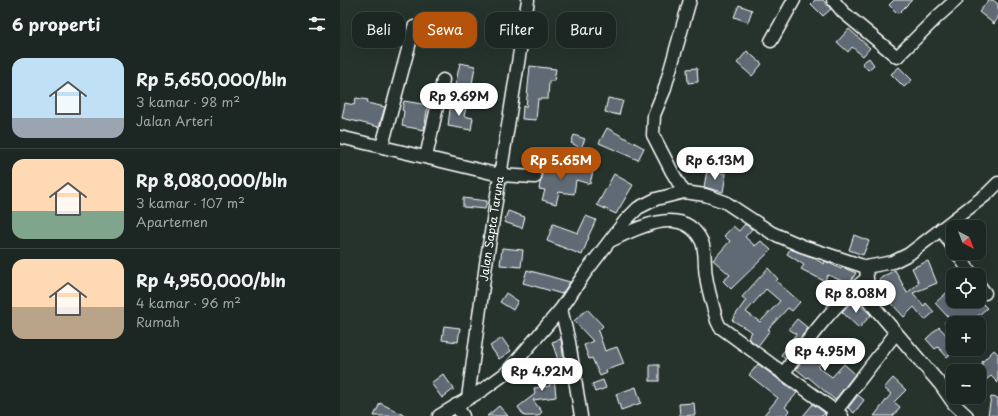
<!DOCTYPE html>
<html lang="id">
<meta charset="utf-8">
<style>
body{margin:0;font-family:"Playpen Sans",sans-serif;background:#252e2a;color:#f1f3f6;height:100vh;display:flex;flex-direction:column;font-size:15px;white-space:nowrap}
*{box-sizing:border-box;margin:0}
p{font-size:13px;color:#a0a5a5}
.icon{flex:none;width:22px;height:22px;fill:none;stroke:currentColor;stroke-width:2;stroke-linecap:round;stroke-linejoin:round}
.map{position:relative;flex:1;overflow:hidden}
.details{display:flex;flex-direction:column;background:#1c2622;width:340px}
.details>*{flex:none}
.top-card{position:absolute;left:12px;top:12px;width:380px;height:36px;display:flex;gap:8px}
.needle{width:26px;rotate:138deg}
.buttons{position:absolute;left:606px;top:220px;display:grid;gap:8px}
.buttons a{display:grid;place-items:center;width:40px;height:40px;border-radius:8px;background:#1c2622;box-shadow:0 4px 16px #0002,0 0 0 1px #3a4340;font-size:20px}
.price{position:absolute;translate:-50% -34px;padding:0 9px;border-radius:14px;background:#fff;color:#222;font-size:13px;line-height:26px;filter:drop-shadow(0 1px 2px #0008)}
.price::after{content:'';position:absolute;left:50%;top:24px;width:12px;height:9px;margin-left:-6px;background:inherit;clip-path:polygon(0 0,100% 0,50% 100%)}
.price.on{background:#b45309;color:#fff}
ul{padding:0;list-style:none}
li{display:flex;align-items:center;gap:12px;height:100px;padding:0 12px}
li+li{border-top:1px solid #3a4340}
li span{display:grid;place-items:center;flex:none;width:112px;height:80px;border-radius:12px;color:#555}
li>.icon{margin-inline-start:auto}
span .icon{width:48px;height:48px;fill:#fffc;stroke-width:1}
li b{font-size:17px}
h2{display:flex;justify-content:space-between;align-items:center;height:48px;padding:0 12px;font-size:17px}
.pill{padding:0 14px;border-radius:12px;background:#1c2622;box-shadow:0 4px 16px #0002,0 0 0 1px #3a4340;font-size:14px;line-height:36px}
.pill.on{background:#b45309;color:#fff}
main{display:flex;flex:1;min-height:0}
.map>svg:first-child{display:block}
.building{fill:#5f6b75;stroke:#fff;fill-rule:evenodd}
.lines{fill:none;stroke-linecap:round;stroke-linejoin:round}
.minor-casing{stroke:#fff;stroke-width:15}
.minor{stroke:#26332d;stroke-width:12}
.labels{text-anchor:middle;stroke-width:4;stroke-linejoin:round;paint-order:stroke}
.street-label{font-size:11px;fill:#fff;stroke:#26332d}
</style>
<main>
<section class="details">
<h2>6 properti<svg class="icon" aria-label="filters" viewBox="0 0 24 24"><path d="M4 7h16M4 17h16"/><circle cx="9" cy="7" r="2"/><circle cx="15" cy="17" r="2"/></svg></h2>
<ul>
<li><span style="background:linear-gradient(#bfe0f5 75%,#9aa5b1 0)"><svg class="icon" aria-label="home" viewBox="0 0 24 24"><path d="M3 11l9-7 9 7M6 9v11h12V9"/></svg></span><div><b>Rp 5,650,000/bln</b><p>3 kamar · 98 m²</p><p>Jalan Arteri</p></div></li>
<li><span style="background:linear-gradient(#ffd9b3 65%,#7fa58c 0)"><svg class="icon" aria-label="home" viewBox="0 0 24 24"><path d="M3 11l9-7 9 7M6 9v11h12V9"/></svg></span><div><b>Rp 8,080,000/bln</b><p>3 kamar · 107 m²</p><p>Apartemen</p></div></li>
<li><span style="background:linear-gradient(#ffd9b3 60%,#b9a48a 0)"><svg class="icon" aria-label="home" viewBox="0 0 24 24"><path d="M3 11l9-7 9 7M6 9v11h12V9"/></svg></span><div><b>Rp 4,950,000/bln</b><p>4 kamar · 96 m²</p><p>Rumah</p></div></li>
</ul>
</section>
<div class="map">
<svg width="658" height="416" viewBox="0 0 658 416">
<rect width="100%" height="100%" fill="#26332d"/>
<filter id="ink" filterUnits="userSpaceOnUse"><feTurbulence type="fractalNoise" baseFrequency=".025" numOctaves="2"/><feDisplacementMap in="SourceGraphic" scale="8" xChannelSelector="R" yChannelSelector="G"/><feConvolveMatrix kernelMatrix="1 2 1 2 8 2 1 2 1" color-interpolation-filters="sRGB"/></filter>
<g filter="url(#ink)">
<g class="building">
<polygon points="475,0 483,0 491,9 483,16 471,4"/>
<polygon points="554,0 572,0 558,14 549,5"/>
<polygon points="649,0 653,0 658,4 658,18 654,24 639,12"/>
<polygon points="399,5 412,10 408,22 394,17"/>
<polygon points="509,29 530,48 523,56 512,47 508,52 497,42"/>
<polygon points="407,51 422,64 412,76 397,63"/>
<polygon points="529,58 534,65 528,70 522,63"/>
<polygon points="120,63 135,66 131,91 115,86"/>
<polygon points="190,66 216,69 214,81 209,81 208,99 198,99 196,120 182,119 183,106 186,107"/>
<polygon points="559,67 572,80 564,87 551,74"/>
<polygon points="357,68 358,82 348,83 347,69"/>
<polygon points="16,98 28,100 27,103 45,107 39,127 2,118 5,103 14,105"/>
<polygon points="268,98 283,101 279,115 265,112"/>
<polygon points="64,101 88,105 84,130 62,126 64,111 62,110"/>
<polygon points="111,101 127,104 124,116 133,118 131,130 108,126"/>
<polygon points="267,128 304,148 298,160 259,143"/>
<polygon points="234,135 245,139 241,148 231,143"/>
<polygon points="204,163 224,168 253,171 250,184 236,180 234,194 219,192 216,204 202,200 205,190 199,189"/>
<polygon points="367,170 386,174 383,192 364,187"/>
<polygon points="274,174 293,185 276,214 257,205"/>
<polygon points="123,198 147,201 145,209 123,207"/>
<polygon points="168,211 185,217 182,228 164,222"/>
<polygon points="246,216 256,220 248,237 249,237 242,255 207,241 213,224 238,233"/>
<polygon points="405,224 412,229 405,237 415,246 421,241 431,250 391,289 383,281 390,275 373,260 390,241 384,236 393,226 399,231"/>
<polygon points="514,235 529,241 523,255 509,250"/>
<polygon points="162,248 183,250 181,267 160,265"/>
<polygon points="450,249 472,257 484,264 485,261 501,269 502,267 516,273 509,284 488,275 484,281 461,269 464,265 447,254"/>
<polygon points="588,261 597,283 573,293 584,306 586,303 594,312 585,320 574,307 564,317 551,303 539,279 555,270 567,293 579,283 572,268"/>
<path d="M428 268 438 279 436 281 460 302 452 311 448 308 428 329 430 330 418 346 408 338 412 332 392 320 406 300 402 297ZM426 289 440 301 420 322 406 312Z"/>
<polygon points="187,270 230,282 222,294 183,283"/>
<polygon points="613,287 613,301 640,301 647,308 630,323 604,323 609,318 595,303"/>
<polygon points="166,293 178,301 173,310 160,302"/>
<polygon points="514,299 531,315 519,328 502,312"/>
<polygon points="247,309 263,326 258,331 265,351 277,347 284,364 266,370 267,373 260,376 252,358 249,359 244,345 253,341 234,321"/>
<polygon points="457,319 468,328 445,359 441,355 456,334 449,329"/>
<polygon points="104,326 120,328 118,342 102,340"/>
<polygon points="599,327 613,342 613,352 607,357 598,347 595,349 586,339"/>
<polygon points="162,338 171,351 159,359 150,346"/>
<polygon points="221,339 224,361 219,363 212,342"/>
<polygon points="477,342 490,353 478,367 492,377 504,364 515,374 495,400 468,377 467,378 456,369"/>
<polygon points="654,350 658,354 658,383 651,376 642,383 642,362"/>
<polygon points="218,362 222,373 214,376 216,397 193,400 202,412 198,416 184,416 178,407 195,394 194,388 210,386 203,368"/>
<polygon points="418,364 457,393 445,407 449,411 445,416 423,416 438,398 409,375"/>
<rect x="310" y="365" width="9" height="16"/>
<polygon points="103,374 114,389 102,398 91,383"/>
<polygon points="553,378 566,390 554,402 560,407 553,416 534,416 551,394 544,388"/>
<polygon points="263,380 266,388 255,392 252,384"/>
<polygon points="296,387 301,403 281,410 276,394"/>
<polygon points="518,395 524,400 514,413 508,408"/>
<polygon points="651,397 658,398 658,416 648,415"/>
<polygon points="40,403 66,416 34,416"/>
<polygon points="354,403 355,415 340,416 339,404"/>
<polygon points="473,404 485,413 482,416 463,416"/>
<polygon points="159,406 168,416 147,416"/>
</g>
<g class="lines">
<defs>
<g id="minor">
<polyline points="493,0 503,12 557,57 597,17 616,0"/>
<polyline points="431,41 454,0"/>
<polyline points="0,137 160,175 195,177"/>
<polyline points="42,146 74,27"/>
<polyline points="86,157 103,80"/>
<polyline points="344,192 332,172 313,135 314,115 324,91 350,0"/>
<polyline points="601,229 613,247"/>
<path d="M272 240C298 228 344 203 362 242 366 252 364 266 366 276 368 291 373 306 377 321L380 327 502 416"/>
<polyline points="617,253 632,275"/>
<polyline points="526,267 529,301 600,384 614,404 627,416"/>
<polyline points="639,285 645,293"/>
<polyline points="221,309 229,342 241,416"/>
<path d="M443 374C468 340 492 306 526 279"/>
<path id="s1" d="M128 398 146 264 188 0"/>
<polyline points="116,405 123,416"/>
<polyline points="99,416 144,389 166,373 221,309 245,273 285,221 298,208 316,199 344,192 365,195 385,202 432,233 462,246 526,267 553,262 569,254 647,194 658,183"/>
<polyline points="492,416 556,333"/>
</g>
</defs>
<use href="#minor" class="minor-casing"/>
<use href="#minor" class="minor"/>
</g>
</g>
<g class="labels">
<g class="street-label">
<text dy="4" stroke="none"><textPath href="#s1" startOffset="171">Jalan Sapta Taruna</textPath></text>
</g>
</g>
</svg>
<div class="buttons">
<a><svg class="needle" viewBox="-14 -14 28 28"><path d="M0-13l5 13h-10z" fill="#e53935"/><path d="M0 13l5-13h-10z" fill="#a0a5a5"/></svg></a>
<a><svg class="icon" aria-label="locate" viewBox="0 0 24 24"><circle cx="12" cy="12" r="6"/><path d="M12 2v4M12 18v4M2 12h4M18 12h4"/></svg></a>
<a>+</a>
<a>−</a>
</div>
<b class="price" style="left:119px;top:117px">Rp 9.69M</b>
<b class="price on" style="left:221px;top:181px">Rp 5.65M</b>
<b class="price" style="left:375px;top:181px">Rp 6.13M</b>
<b class="price" style="left:516px;top:314px">Rp 8.08M</b>
<b class="price" style="left:485px;top:372px">Rp 4.95M</b>
<b class="price" style="left:202px;top:392px">Rp 4.92M</b>
<div class="top-card">
<a class="pill">Beli</a>
<a class="pill on">Sewa</a>
<a class="pill">Filter</a>
<a class="pill">Baru</a>
</div>
</div>
</main>
